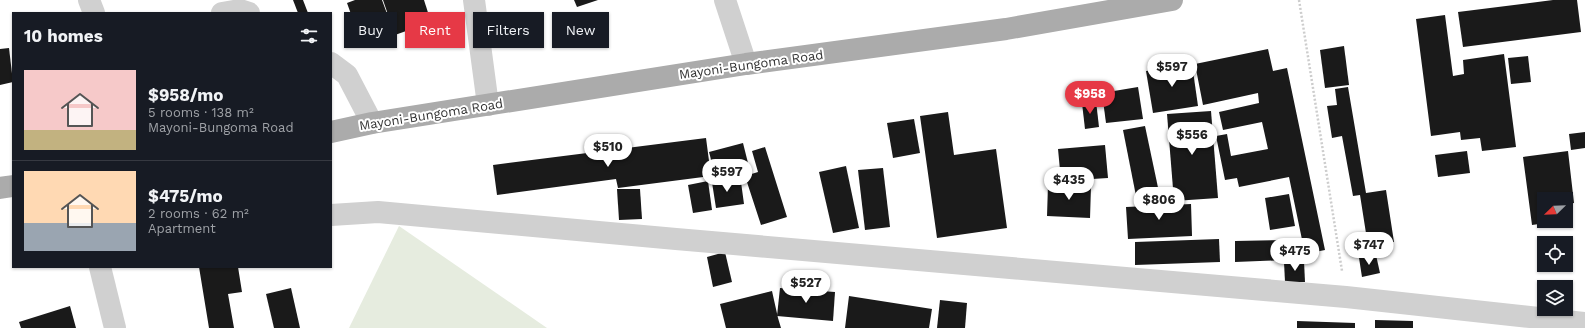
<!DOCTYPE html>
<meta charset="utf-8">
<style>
body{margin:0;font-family:"Work Sans",sans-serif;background:#20242c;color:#f1f3f6;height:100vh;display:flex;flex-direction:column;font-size:15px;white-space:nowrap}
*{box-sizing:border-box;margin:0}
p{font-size:13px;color:#9ea1a6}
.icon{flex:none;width:22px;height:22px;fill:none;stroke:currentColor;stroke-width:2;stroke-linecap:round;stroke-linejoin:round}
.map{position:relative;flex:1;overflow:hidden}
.details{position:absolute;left:12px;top:12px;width:320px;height:256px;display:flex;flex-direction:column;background:#171b24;border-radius:0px;box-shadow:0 1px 3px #0004}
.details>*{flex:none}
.hud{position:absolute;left:344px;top:12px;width:380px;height:36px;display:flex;gap:8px}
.needle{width:26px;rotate:247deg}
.fabs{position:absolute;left:1537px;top:192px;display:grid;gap:8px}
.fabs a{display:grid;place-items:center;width:36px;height:36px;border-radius:0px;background:#171b24;box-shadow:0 1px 3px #0004;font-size:20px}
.price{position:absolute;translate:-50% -34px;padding:0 9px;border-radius:14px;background:#fff;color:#222;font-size:13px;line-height:26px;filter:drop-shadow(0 1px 2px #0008)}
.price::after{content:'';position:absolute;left:50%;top:24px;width:12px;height:9px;margin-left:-6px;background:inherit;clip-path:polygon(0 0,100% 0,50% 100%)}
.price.on{background:#e63946;color:#fff}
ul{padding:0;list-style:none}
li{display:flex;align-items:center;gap:12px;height:100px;padding:0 12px}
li+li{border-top:1px solid #363941}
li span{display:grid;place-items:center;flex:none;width:112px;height:80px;border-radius:0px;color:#555}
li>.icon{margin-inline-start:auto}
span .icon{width:48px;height:48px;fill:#fffc;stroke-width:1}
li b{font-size:17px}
h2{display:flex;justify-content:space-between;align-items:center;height:48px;padding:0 12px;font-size:17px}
.tag{padding:0 14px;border-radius:0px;background:#171b24;box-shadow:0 1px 3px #0004;font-size:14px;line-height:36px}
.tag.on{background:#e63946;color:#fff}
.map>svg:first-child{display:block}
.green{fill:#e6ecdf}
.building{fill:#1a1a1a}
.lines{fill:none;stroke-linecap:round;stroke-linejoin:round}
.path{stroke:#cdcdcd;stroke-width:2.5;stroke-dasharray:2 2;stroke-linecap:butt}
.minor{stroke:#d0d0d0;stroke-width:22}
.major{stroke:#ababab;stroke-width:22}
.labels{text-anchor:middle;stroke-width:4;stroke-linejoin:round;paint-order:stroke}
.street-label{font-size:13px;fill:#333;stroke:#fff}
</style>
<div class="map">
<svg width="1585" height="328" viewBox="0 0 1585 328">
<rect width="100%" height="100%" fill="#fff"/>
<polygon class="green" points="399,226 547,328 349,328"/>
<g class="building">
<polygon points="293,0 303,0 308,13 298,13"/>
<polygon points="355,0 382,0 390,22 371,29 369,23 356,28 347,3"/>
<polygon points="383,0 424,0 431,22 395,35"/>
<polygon points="574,0 598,0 577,7"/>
<polygon points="1553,0 1577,0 1581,32 1463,47 1458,12"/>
<polygon points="1445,15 1453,76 1464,74 1463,60 1504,54 1516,147 1482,151 1480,138 1461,140 1460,132 1431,136 1416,19"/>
<polygon points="454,17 455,34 434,34 434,18"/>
<polygon points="1344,46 1349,85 1325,88 1320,50"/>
<polygon points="9,48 13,82 0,85 0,49"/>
<polygon points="1268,49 1273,71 1287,68 1325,250 1305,254 1289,177 1239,187 1237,178 1225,180 1216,136 1227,134 1231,156 1268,149 1262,122 1223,130 1219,112 1259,103 1258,93 1203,105 1195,64"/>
<polygon points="1528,56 1531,82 1511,84 1508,58"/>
<polygon points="1192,64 1198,106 1153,113 1146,71"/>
<polygon points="1138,87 1143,119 1106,123 1102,93"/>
<polygon points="1348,87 1366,193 1386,190 1394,242 1368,246 1360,195 1353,196 1342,136 1332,138 1327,106 1337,105 1335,89"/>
<polygon points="1096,101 1099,127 1085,129 1082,103"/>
<polygon points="1211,111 1218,198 1174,201 1167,114"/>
<polygon points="948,112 954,155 996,149 1007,228 937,238 920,116"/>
<polygon points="914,119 920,153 893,158 887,123"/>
<polygon points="1145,126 1160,197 1137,201 1123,130"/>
<polygon points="1585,132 1585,148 1571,150 1569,134"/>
<polygon points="706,138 711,176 618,188 616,179 497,195 493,165"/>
<polygon points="743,143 749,167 715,175 709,152"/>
<polygon points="1105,145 1108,178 1061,181 1058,149"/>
<polygon points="765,147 787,217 761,225 745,176 758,172 752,151"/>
<polygon points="1467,151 1470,173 1438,177 1435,155"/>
<polygon points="1568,151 1574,203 1566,204 1566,199 1544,199 1544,221 1553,222 1532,225 1523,157"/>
<polygon points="846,166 859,228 833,233 819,172"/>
<polygon points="883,168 890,227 865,230 858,170"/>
<polygon points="724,175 725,184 741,182 744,204 716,208 711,176"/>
<polygon points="708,181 712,210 693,213 688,185"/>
<polygon points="1048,184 1091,186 1090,218 1047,216"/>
<polygon points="617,189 640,189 642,219 619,220"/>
<polygon points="1289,194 1295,226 1270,230 1265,198"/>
<polygon points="1191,204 1192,236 1128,239 1126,207"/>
<polygon points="1219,239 1220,262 1135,265 1135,242"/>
<polygon points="1287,240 1288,260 1235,262 1235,241"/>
<polygon points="725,252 732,282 713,287 707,257"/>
<polygon points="1376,255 1380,273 1362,277 1359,258"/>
<polygon points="1304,261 1305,282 1285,282 1284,262"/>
<polygon points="199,267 238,267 242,292 228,294 234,328 209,328"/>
<polygon points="291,288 300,328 274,328 266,294"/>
<polygon points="780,288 835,292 833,321 777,316"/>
<polygon points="772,291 778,318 781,328 726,328 720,304"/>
<polygon points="849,296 932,309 929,328 845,328"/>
<polygon points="940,300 967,303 965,328 937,328"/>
<polygon points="70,306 76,328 21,328 19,322"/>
<polygon points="1375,320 1413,321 1413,328 1375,328"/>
<polygon points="1297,321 1355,323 1355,328 1297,328"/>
</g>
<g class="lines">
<polyline class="path" points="1299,0 1342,271"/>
<g class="minor">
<polyline points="89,0 94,13"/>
<polyline points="474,0 488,105"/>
<polyline points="725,0 746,64"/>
<polyline points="222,13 240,10 249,13"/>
<polyline points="331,63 347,75 372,123"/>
<polyline points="331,215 378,212 676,239 1346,297 1585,323"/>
<polyline points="100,267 115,328"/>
</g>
<g class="major">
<polyline points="331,132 372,123 746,64 1006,29 1172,0"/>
<polyline points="0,188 13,186"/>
</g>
</g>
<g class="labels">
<g class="street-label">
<text transform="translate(751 64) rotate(-8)" y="5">Mayoni-Bungoma Road</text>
<text transform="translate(431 114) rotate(-9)" y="5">Mayoni-Bungoma Road</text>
</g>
</g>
</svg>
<div class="fabs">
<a><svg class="needle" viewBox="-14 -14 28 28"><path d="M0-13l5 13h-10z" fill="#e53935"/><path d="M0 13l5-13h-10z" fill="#9ea1a6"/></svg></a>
<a><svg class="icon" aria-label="locate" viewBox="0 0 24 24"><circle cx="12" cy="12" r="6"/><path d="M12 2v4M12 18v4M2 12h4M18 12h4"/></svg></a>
<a><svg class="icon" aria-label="layers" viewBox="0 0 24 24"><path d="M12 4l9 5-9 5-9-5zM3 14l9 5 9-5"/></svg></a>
</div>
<b class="price" style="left:1172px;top:88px">$597</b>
<b class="price on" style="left:1090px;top:115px">$958</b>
<b class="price" style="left:1192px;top:156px">$556</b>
<b class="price" style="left:608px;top:168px">$510</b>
<b class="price" style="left:727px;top:193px">$597</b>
<b class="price" style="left:1069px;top:201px">$435</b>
<b class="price" style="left:1159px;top:221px">$806</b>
<b class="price" style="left:1369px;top:266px">$747</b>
<b class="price" style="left:1295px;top:272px">$475</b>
<b class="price" style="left:806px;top:304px">$527</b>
<div class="hud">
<a class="tag">Buy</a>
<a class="tag on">Rent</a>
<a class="tag">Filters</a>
<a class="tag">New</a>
</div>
<section class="details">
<h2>10 homes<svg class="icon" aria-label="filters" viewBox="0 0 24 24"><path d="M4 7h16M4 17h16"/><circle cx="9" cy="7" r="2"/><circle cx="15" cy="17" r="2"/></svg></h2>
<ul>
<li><span style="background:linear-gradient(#f6c9c9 75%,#c2b280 0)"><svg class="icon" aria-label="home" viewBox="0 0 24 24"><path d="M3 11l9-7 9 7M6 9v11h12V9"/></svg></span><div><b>$958/mo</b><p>5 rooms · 138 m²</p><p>Mayoni-Bungoma Road</p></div></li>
<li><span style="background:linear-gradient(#ffd9b3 65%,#9aa5b1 0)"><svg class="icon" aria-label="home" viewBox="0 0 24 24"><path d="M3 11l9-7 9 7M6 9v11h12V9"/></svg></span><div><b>$475/mo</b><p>2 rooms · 62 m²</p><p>Apartment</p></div></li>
</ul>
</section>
</div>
